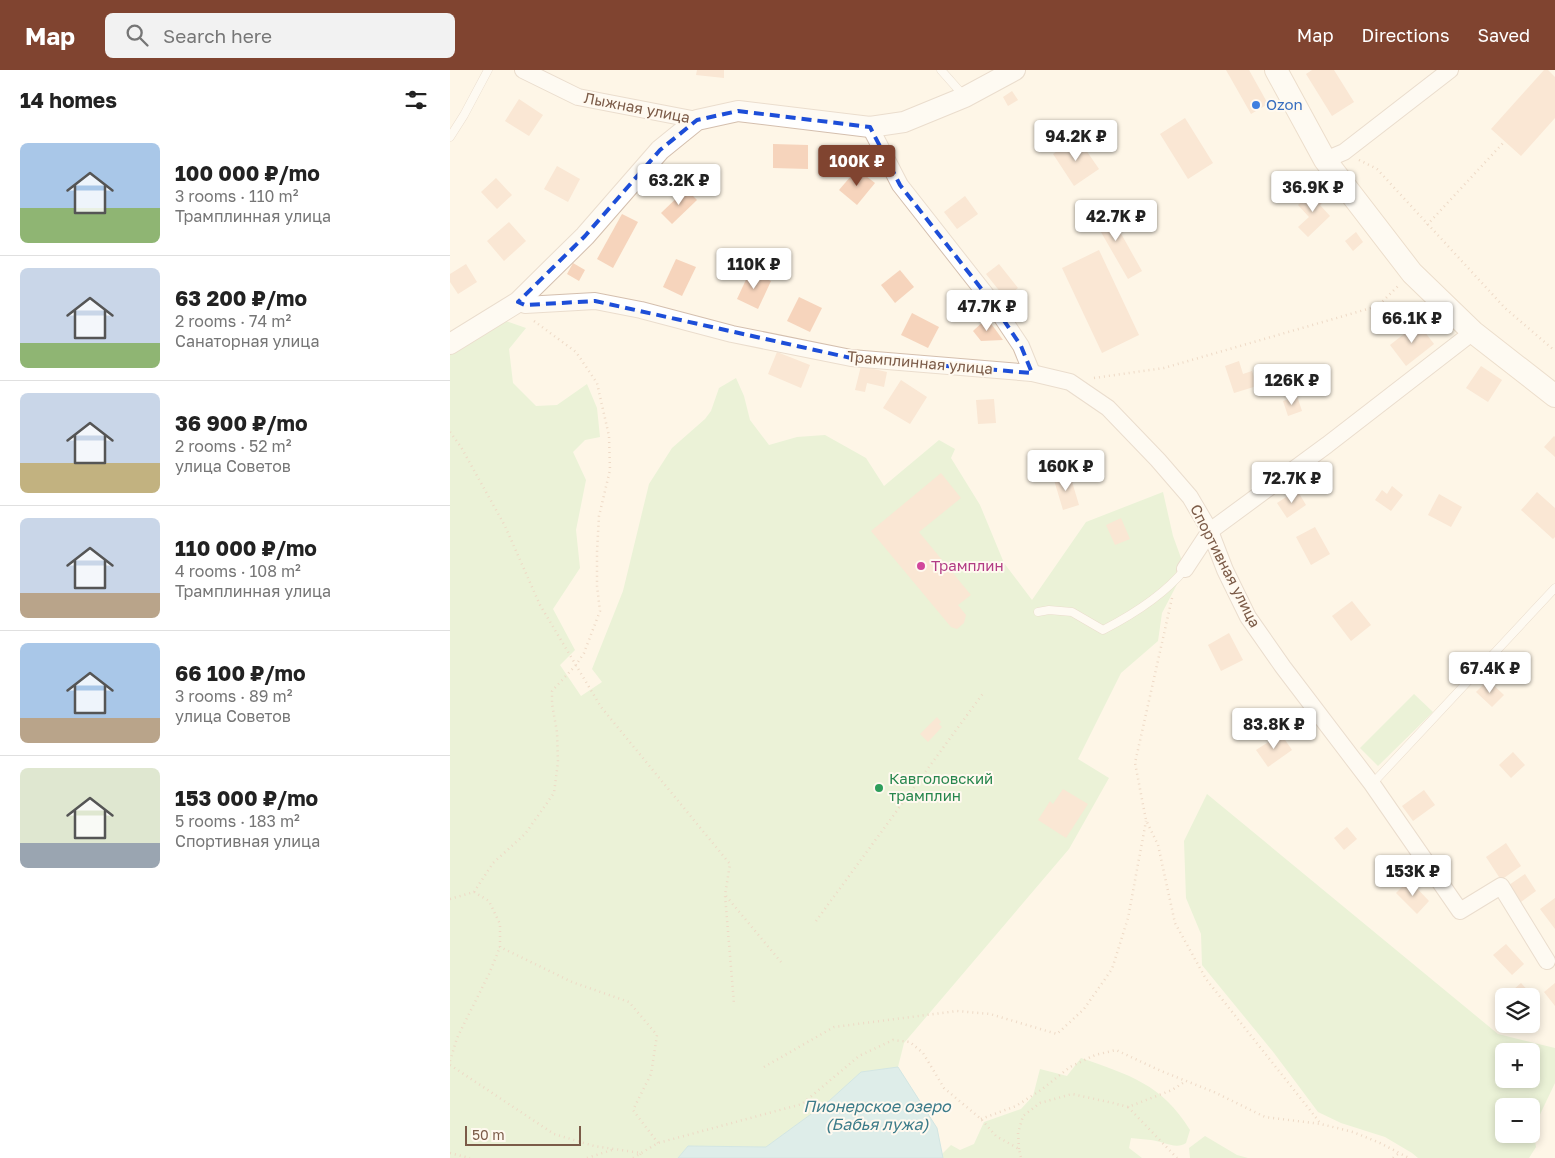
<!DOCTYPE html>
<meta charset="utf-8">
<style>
body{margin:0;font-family:"Golos Text",sans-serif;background:#f2f2f2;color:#222;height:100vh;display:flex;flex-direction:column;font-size:19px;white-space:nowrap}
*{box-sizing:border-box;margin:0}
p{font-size:16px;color:#767676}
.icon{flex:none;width:28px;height:28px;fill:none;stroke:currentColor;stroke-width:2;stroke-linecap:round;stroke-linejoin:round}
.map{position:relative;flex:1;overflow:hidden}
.drawer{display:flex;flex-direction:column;background:#fff;width:450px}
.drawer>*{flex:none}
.fabs{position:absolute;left:1045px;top:918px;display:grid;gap:10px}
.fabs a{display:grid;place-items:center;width:45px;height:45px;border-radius:8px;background:#fff;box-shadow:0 2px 8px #0003;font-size:25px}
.scale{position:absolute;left:15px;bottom:12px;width:116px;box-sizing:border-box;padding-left:5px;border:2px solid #7b5b48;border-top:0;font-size:14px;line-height:18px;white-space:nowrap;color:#7b5b48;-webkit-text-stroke:4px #fff9ef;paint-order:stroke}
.price{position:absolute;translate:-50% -42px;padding:0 11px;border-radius:5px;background:#fff;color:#222;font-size:16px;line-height:32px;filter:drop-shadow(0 1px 2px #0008)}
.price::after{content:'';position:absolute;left:50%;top:30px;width:15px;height:11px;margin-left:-8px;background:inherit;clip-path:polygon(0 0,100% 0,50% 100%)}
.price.selected{background:#804430;color:#fff}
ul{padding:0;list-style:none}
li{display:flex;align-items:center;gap:15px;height:125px;padding:0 20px}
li+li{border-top:1px solid #e0e0e0}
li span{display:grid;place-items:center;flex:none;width:140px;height:100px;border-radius:8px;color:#555}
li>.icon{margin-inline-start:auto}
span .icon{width:60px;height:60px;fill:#fffc;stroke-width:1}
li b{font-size:21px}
h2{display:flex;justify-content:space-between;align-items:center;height:60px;padding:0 20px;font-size:21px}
header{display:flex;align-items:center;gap:30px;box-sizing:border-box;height:70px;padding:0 25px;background:#804430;color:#fff}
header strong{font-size:24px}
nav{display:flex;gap:28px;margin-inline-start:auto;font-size:18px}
.search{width:350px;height:45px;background:#f2f2f2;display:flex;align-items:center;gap:12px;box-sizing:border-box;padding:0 18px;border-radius:8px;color:#767676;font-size:19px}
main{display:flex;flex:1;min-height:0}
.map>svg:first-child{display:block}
.green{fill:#d4eec3;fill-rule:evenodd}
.water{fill:#b9e2ea;stroke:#9ed2dd}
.building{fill:#f6d4bc}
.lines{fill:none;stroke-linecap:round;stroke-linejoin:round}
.service-casing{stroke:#d4bfae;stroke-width:9}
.minor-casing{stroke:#d4bfae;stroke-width:18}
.tertiary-casing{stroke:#d4bfae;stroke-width:22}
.secondary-casing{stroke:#d8c0aa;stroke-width:24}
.path{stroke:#dcb79e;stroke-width:2.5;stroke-dasharray:1 4;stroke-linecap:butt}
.service{stroke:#fff;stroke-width:8}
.minor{stroke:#fff;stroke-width:16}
.tertiary{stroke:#fff;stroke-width:20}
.secondary{stroke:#fff;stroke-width:22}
.marked{fill:none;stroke:#1d4ed8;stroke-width:4;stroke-dasharray:10 6;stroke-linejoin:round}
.shop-dot{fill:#3f7fe0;stroke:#fff9ef;stroke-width:2}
.hotel-dot{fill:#d1479c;stroke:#fff9ef;stroke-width:2}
.leisure-dot{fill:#2e9e5b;stroke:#fff9ef;stroke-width:2}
.labels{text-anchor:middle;stroke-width:4;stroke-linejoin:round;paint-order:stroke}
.shop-label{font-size:15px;fill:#366cbe;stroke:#fff9ef;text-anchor:start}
.street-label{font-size:15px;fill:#7b5b48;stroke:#fff9ef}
.hotel-label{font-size:15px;fill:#b23c85;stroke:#fff9ef;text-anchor:start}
.leisure-label{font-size:15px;fill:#27864d;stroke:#fff9ef;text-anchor:start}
.water-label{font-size:16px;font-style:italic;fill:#3c7b89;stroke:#fff9ef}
</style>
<header>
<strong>Map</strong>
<div class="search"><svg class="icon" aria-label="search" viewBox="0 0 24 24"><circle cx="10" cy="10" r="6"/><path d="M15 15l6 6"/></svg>Search here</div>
<nav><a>Map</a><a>Directions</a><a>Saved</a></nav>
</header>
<main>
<section class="drawer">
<h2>14 homes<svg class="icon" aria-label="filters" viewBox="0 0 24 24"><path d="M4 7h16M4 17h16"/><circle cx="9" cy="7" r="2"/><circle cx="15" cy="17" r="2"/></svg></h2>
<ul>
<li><span style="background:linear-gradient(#a9c7e8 65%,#8fb573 0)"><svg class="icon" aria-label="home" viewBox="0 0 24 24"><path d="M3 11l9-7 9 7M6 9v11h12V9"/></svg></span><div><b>100 000 ₽/mo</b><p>3 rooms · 110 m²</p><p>Трамплинная улица</p></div></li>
<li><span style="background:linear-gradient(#c9d6e8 75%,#8fb573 0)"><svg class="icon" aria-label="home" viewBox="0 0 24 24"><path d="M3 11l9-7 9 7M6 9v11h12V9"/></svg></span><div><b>63 200 ₽/mo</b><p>2 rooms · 74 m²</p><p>Санаторная улица</p></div></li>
<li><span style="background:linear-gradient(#c9d6e8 70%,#c2b280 0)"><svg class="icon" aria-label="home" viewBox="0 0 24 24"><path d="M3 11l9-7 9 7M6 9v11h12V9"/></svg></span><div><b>36 900 ₽/mo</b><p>2 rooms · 52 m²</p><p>улица Советов</p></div></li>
<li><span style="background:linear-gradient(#c9d6e8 75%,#b9a48a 0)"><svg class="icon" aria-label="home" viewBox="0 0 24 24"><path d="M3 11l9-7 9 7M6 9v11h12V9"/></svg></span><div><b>110 000 ₽/mo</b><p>4 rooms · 108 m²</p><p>Трамплинная улица</p></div></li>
<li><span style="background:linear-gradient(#a9c7e8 75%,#b9a48a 0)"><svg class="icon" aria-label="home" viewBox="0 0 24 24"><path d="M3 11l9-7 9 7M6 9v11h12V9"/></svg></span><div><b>66 100 ₽/mo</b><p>3 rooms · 89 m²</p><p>улица Советов</p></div></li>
<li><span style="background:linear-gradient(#dfe7d0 75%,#9aa5b1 0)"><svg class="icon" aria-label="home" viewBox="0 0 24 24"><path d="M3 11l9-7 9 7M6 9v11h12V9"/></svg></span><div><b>153 000 ₽/mo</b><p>5 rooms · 183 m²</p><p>Спортивная улица</p></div></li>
</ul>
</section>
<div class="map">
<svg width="1105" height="1088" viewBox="0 0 1105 1088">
<rect width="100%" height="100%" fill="#fef6e7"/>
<g class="green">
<polygon points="56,251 76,258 59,279 63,313 86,336 107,335 137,314 147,338 150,367 135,370 123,382 136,410 126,460 130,498 103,539 125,580 110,595 131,626 152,612 142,599 173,521 199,414 222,378 255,349 261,341 269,318 286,308 294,326 300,350 319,375 347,367 375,365 416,388 434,416 489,370 505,379 501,388 530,435 554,493 582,530 636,452 713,422 723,466 735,499 712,543 708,571 671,603 628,689 659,708 619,779 454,973 448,997 411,1002 379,1031 316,1077 238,1076 228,1088 0,1088 0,285"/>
<polygon points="964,624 983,642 928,696 910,678"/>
<path d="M757 724 1048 964 1105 978V1013L1083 1059 1086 1077 1079 1088H968L962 1083 935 1067 891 1053 868 1042 824 983 752 895 751 864 736 828 734 771ZM1054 981H1081V1009H1054ZM1054 1036H1081V1064H1054Z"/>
<path d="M631 988C679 1005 712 1014 740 1060L736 1073C726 1080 712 1071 701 1070 694 1069 687 1069 681 1068L679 1078 692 1088H493L491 1085 501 1075 510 1080 524 1074 534 1052 571 1039 583 1026 590 999 617 1006Z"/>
<polygon points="755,1066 787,1085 798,1088 740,1088 739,1078"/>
</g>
<polygon class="water" points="448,997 487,1058 493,1088 228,1088 238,1076 316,1077 379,1031 411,1002"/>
<g class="building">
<polygon points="247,0 274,0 274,8 246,5"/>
<polygon points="776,0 799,0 818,34 801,44"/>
<polygon points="862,0 884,0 904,32 882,46 856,4"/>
<polygon points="1094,0 1098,0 1105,7 1105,48 1071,86 1041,59"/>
<polygon points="562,21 568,30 558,36 553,27"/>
<polygon points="69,29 93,45 79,66 55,51"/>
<polygon points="735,48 763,93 738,109 710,64"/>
<polygon points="627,67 649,99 624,116 603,84"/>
<polygon points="323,74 358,75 358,99 323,98"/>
<polygon points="107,96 130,109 118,132 94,119"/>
<polygon points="407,99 425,113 407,135 389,120"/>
<polygon points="46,108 62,125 47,139 31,122"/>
<polygon points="236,119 247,130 222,154 211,143"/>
<polygon points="865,119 875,130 870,135 880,146 858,167 848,157 859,147 848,135"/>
<polygon points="515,126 528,144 507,159 494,142"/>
<polygon points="655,135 692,201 678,209 640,143"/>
<polygon points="172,144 188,152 163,198 147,189"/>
<polygon points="59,152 76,171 54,191 37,171"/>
<polygon points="906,162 913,172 903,181 895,171"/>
<polygon points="649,180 689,265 652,283 612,198"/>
<polygon points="226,189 246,197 232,226 213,217"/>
<polygon points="123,193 135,200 129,211 117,204"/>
<polygon points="16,194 27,212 8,224 0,212 0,204"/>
<polygon points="549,194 568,218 555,228 536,204"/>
<polygon points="450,200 464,217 445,233 431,215"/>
<polygon points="300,201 321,211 308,239 287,229"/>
<polygon points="349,227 372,238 360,262 337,251"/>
<polygon points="462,243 489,257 478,278 451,265"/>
<polygon points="537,248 553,270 531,271 523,261"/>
<polygon points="968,253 984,274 956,296 940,275"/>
<polygon points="327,282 360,295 351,318 318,304"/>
<polygon points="789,291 793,304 802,301 807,316 784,323 775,296"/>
<polygon points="411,296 437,302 434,317 417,313 415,322 405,320"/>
<polygon points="1031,296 1052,310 1038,332 1016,318"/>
<polygon points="451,310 477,327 460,354 433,338"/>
<polygon points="847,326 852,341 838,346 833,331"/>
<polygon points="544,329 546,353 528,354 526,330"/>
<polygon points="1104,366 1105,367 1105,387 1094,377"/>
<polygon points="491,403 511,428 469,462 521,525 508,535 516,545 514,553 507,559 501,557 421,461"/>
<polygon points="620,405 629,435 613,440 604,410"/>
<polygon points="942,416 953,425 941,441 925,430 932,420 937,424"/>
<polygon points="847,420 856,435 837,448 827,433"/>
<polygon points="1087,422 1105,438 1105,467 1103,469 1071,440"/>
<polygon points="989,424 1012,437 1001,457 978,445"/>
<polygon points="671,448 680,469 665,475 656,455"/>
<polygon points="865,457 880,484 861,495 846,467"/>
<polygon points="902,531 921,555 901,571 882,546"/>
<polygon points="779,563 793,590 771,601 758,575"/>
<polygon points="1038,610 1054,625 1042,637 1026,622"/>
<polygon points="487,647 491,652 489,654 492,657 478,672 470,664"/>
<polygon points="831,664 842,680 818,697 806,680"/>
<polygon points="1063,682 1075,695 1061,708 1049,695"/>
<polygon points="613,719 638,734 616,768 588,750 600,731 603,734"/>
<polygon points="974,720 985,735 963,751 952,736"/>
<polygon points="897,757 907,769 894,780 884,768"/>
<polygon points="1056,773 1071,796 1051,810 1036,787"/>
<polygon points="1075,804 1086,821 1071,832 1059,815"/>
<polygon points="959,810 979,831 967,844 946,823"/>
<polygon points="1105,828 1105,859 1090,839"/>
<polygon points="1056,874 1074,894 1062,905 1043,885"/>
<polygon points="1071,913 1084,927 1081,929 1081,926 1056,926"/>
<polygon points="1105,913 1105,936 1094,922"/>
</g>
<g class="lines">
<defs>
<g id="service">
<polyline points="491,0 514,26"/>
<polyline points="0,67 14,45 38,0"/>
<path d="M588 542 599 540 622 542 653 560C682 545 715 524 735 499"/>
<polyline points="922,714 1105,518"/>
</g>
<g id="minor">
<polyline points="73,0 128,27 247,50"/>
<polyline points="875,90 894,82 1000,0"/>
<polyline points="68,232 75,235 145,231 191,240 282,264 401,288 582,303 571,276 541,231 450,115 420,57"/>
<polyline points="582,303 620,312 658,338 708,390 740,427 760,461 775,500 798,547 833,597 922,714 1010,841 1051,816 1097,891"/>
<polyline points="735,499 760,461 877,375 1023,262"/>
</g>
<polyline id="tertiary" points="0,274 68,232 135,166 210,80 247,50 288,41 420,57 454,52 515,27 565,0"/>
<polyline id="secondary" points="826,0 875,90 962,203 1023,262 1105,326"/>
</defs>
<use href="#service" class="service-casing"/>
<use href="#minor" class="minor-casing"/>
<use href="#tertiary" class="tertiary-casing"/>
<use href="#secondary" class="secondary-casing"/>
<g class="path">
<polyline points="909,90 927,99 1055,238 1105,281"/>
<polyline points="977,155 1054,72"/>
<polyline points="644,308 714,298 928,236 948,216"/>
<polyline points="0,362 11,377 55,456 90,535 151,637 280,794 275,825 284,934"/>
<polyline points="722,528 685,693 696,750 708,775 725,853 756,909 871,1054"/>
<polyline points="24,822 39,831 50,854 50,877 122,912 179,932 207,965 201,1004 183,1040 208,1073"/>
<polyline points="276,826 331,892"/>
<polyline points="0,829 24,822 43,793 75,764 104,723 108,692 107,662 102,634 102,621 126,595 134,583 150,541 147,516 147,482 149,446 160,400 159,366 147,313 126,282 84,251"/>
<polyline points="366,851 534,622"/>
<polyline points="0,991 7,968 39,904 50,877"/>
<polyline points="0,995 104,1064 144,1076 191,1083 188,1088"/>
<polyline points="314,997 384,957 507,941 540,944 607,964 634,939 662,899 678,848 696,751"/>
<polyline points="678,1037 727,1088"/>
<polyline points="531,1049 566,1036 591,1020 620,997 645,985 666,980 711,1001 764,1022 815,1047 871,1054 903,1062 930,1073 959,1088"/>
<polyline points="569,1079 568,1063 573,1046 590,1033 622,1024 663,1033 678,1037 722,1020 736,1011"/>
<polyline points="0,1083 20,1088"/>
<polyline points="137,1088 165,1079"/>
<polyline points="183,1088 208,1073 352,1034 409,986 443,970 460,972 473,983 494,1018 531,1049 546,1066 569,1079 571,1088"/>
<polyline points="943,1088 949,1083"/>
</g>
<use href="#service" class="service"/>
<use href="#minor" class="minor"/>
<use href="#tertiary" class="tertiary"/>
<use href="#secondary" class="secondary"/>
</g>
<path d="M0 0H1105V1088H0ZM288 41 420 57 450 115 541 231 571 276 582 303 401 288 145 231 75 235 68 232 135 166 210 80 247 50Z" fill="#fef6e7" fill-opacity=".55" fill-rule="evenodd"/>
<path class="marked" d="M288 41 420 57 450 115 541 231 571 276 582 303 401 288 145 231 75 235 68 232 135 166 210 80 247 50Z"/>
<circle class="shop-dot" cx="806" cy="35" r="5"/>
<circle class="hotel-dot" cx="471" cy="496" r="5"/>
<circle class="leisure-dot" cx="429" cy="718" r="5"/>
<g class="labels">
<g class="shop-label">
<text x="816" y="40">Ozon</text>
</g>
<g class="street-label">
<text transform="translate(187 38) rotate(11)" y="5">Лыжная улица</text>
<text transform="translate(470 293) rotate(5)" y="5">Трамплинная улица</text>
<text transform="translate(775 496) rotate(63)" y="5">Спортивная улица</text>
</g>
<g class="hotel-label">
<text x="481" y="501">Трамплин</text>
</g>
<g class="leisure-label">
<text x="439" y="714">Кавголовский<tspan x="439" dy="17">трамплин</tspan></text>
</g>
<g class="water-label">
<text x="427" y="1042">Пионерское озеро<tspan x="427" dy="18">(Бабья лужа)</tspan></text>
</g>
</g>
</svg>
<div class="fabs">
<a><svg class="icon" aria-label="layers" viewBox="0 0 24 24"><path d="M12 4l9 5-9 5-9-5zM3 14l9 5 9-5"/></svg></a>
<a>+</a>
<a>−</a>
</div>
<div class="scale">50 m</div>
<b class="price" style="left:626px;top:92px">94.2K ₽</b>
<b class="price selected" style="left:407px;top:117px">100K ₽</b>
<b class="price" style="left:229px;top:136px">63.2K ₽</b>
<b class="price" style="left:863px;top:143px">36.9K ₽</b>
<b class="price" style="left:666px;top:172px">42.7K ₽</b>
<b class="price" style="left:304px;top:220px">110K ₽</b>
<b class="price" style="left:537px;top:262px">47.7K ₽</b>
<b class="price" style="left:962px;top:274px">66.1K ₽</b>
<b class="price" style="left:842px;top:336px">126K ₽</b>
<b class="price" style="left:616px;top:422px">160K ₽</b>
<b class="price" style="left:842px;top:434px">72.7K ₽</b>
<b class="price" style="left:1040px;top:624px">67.4K ₽</b>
<b class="price" style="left:824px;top:680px">83.8K ₽</b>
<b class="price" style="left:963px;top:827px">153K ₽</b>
</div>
</main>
